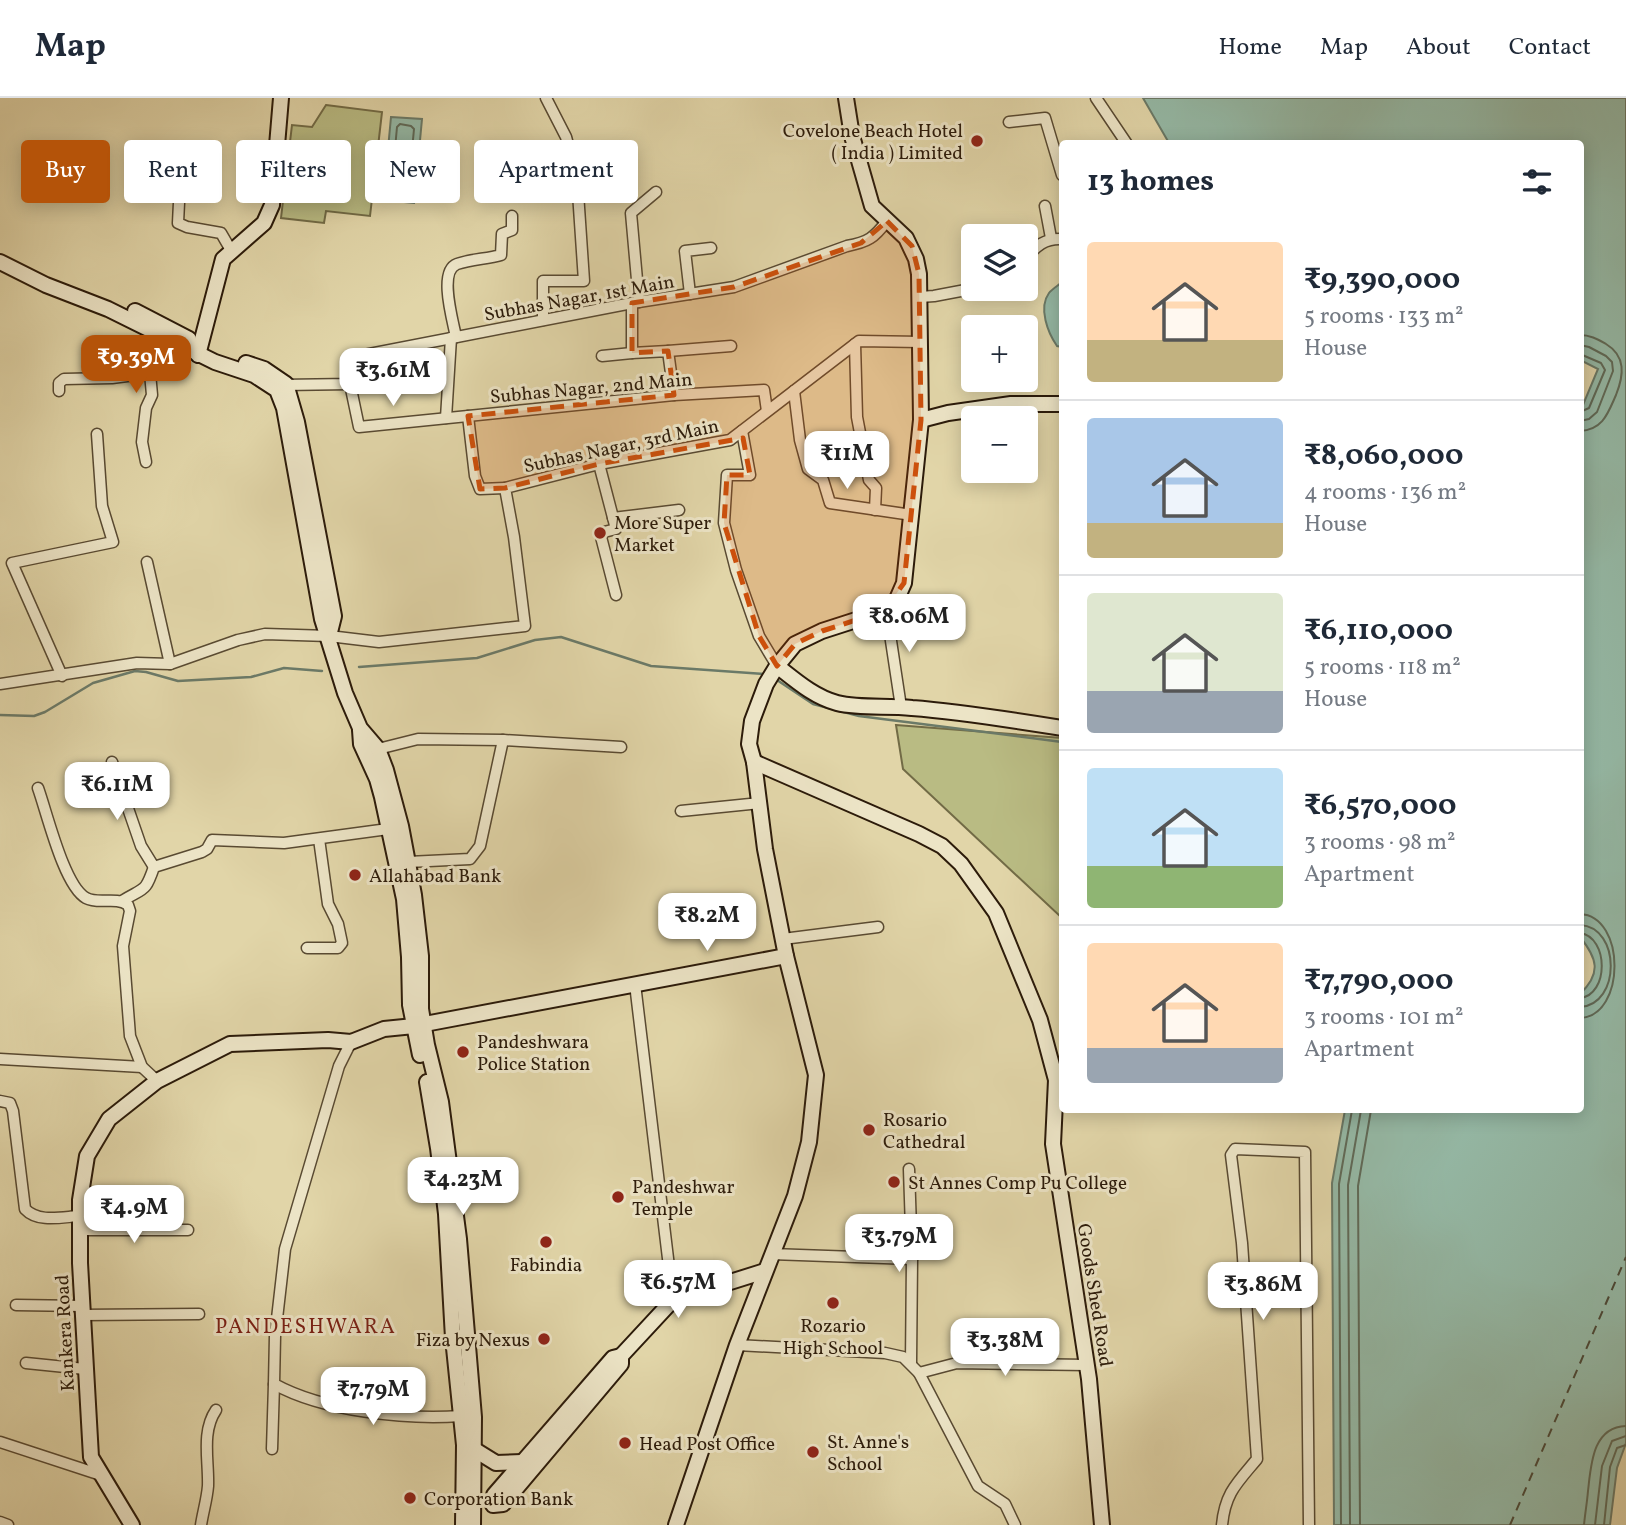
<!DOCTYPE html>
<meta charset="utf-8">
<style>
body{margin:0;font-family:Vollkorn,serif;background:#f6f6f7;color:#1f2937;height:100vh;display:flex;flex-direction:column;font-size:26px;white-space:nowrap}
*{box-sizing:border-box;margin:0}
p{font-size:23px;color:#747a83}
.icon{flex:none;width:38px;height:38px;fill:none;stroke:currentColor;stroke-width:2;stroke-linecap:round;stroke-linejoin:round}
.map{position:relative;flex:1;overflow:hidden}
.side{position:absolute;left:1059px;top:42px;width:525px;height:973px;display:flex;flex-direction:column;background:#fff;border-radius:7px;box-shadow:0 4px 18px #0003}
.side>*{flex:none}
.top-card{position:absolute;left:21px;top:42px;width:665px;height:63px;display:flex;gap:14px}
.controls{position:absolute;left:961px;top:126px;display:grid;gap:14px}
.controls a{display:grid;place-items:center;width:77px;height:77px;border-radius:7px;background:#fff;box-shadow:0 4px 18px #0003;font-size:35px}
.price{position:absolute;translate:-50% -60px;padding:0 16px;border-radius:14px;background:#fff;color:#222;font-size:23px;line-height:46px;filter:drop-shadow(0 2px 4px #0008)}
.price::after{content:'';position:absolute;left:50%;top:42px;width:21px;height:16px;margin-left:-10px;background:inherit;clip-path:polygon(0 0,100% 0,50% 100%)}
.price.on{background:#b45309;color:#fff}
ul{padding:0;list-style:none}
li{display:flex;align-items:center;gap:21px;height:175px;padding:0 28px}
li+li{border-top:2px solid #e0e1e3}
li span{display:grid;place-items:center;flex:none;width:196px;height:140px;border-radius:7px;color:#555}
li>.icon{margin-inline-start:auto}
span .icon{width:84px;height:84px;fill:#fffc;stroke-width:1}
li b{font-size:30px}
h2{display:flex;justify-content:space-between;align-items:center;height:84px;padding:0 28px;font-size:30px}
.tag{padding:0 24px;border-radius:7px;background:#fff;box-shadow:0 4px 18px #0003;font-size:24px;line-height:63px}
.tag.on{background:#b45309;color:#fff}
header{display:flex;align-items:center;gap:42px;box-sizing:border-box;height:98px;padding:0 35px;background:#fff;border-bottom:2px solid #e0e1e3}
header strong{font-size:33px}
nav{display:flex;gap:38px;margin-inline-start:auto;font-size:24px}
.map>svg:first-child{display:block}
.green{fill:#b9bb83;stroke:#726b46;stroke-width:2}
.water{fill:#95b9a6;stroke:#6b7a68;stroke-width:2}
.lines{fill:none;stroke-linecap:round;stroke-linejoin:round}
.shore{stroke:#606a58;stroke-width:2}
.stream{stroke:#6b7a68;stroke-width:2.5}
.ferry{stroke:#4c4a39;stroke-width:2;stroke-dasharray:9 7;stroke-linecap:butt}
.street-casing{stroke:#594a32;stroke-width:13}
.secondary-casing{stroke:#2c1b0a;stroke-width:18}
.street{stroke:#ece4c6;stroke-width:10}
.secondary{stroke:#ece4c6;stroke-width:14}
.marked{fill:#cc500c;fill-opacity:0.2;stroke:#cc500c;stroke-width:5;stroke-dasharray:14 9;stroke-linejoin:round}
.poi-dot{fill:#8f2418;stroke:#ece4c6;stroke-width:2.5}
.labels{text-anchor:middle;stroke-width:6;stroke-linejoin:round;paint-order:stroke}
.poi-label{font-size:19px;fill:#2c1b0a;stroke:#ece4c6;text-anchor:start}
.street-label{font-size:19px;fill:#2c1b0a;stroke:#ece4c6}
.neighbourhood-label{font-size:21px;letter-spacing:2px;fill:#7a1f14;stroke:#ece4c6}
</style>
<header>
<strong>Map</strong>
<nav><a>Home</a><a>Map</a><a>About</a><a>Contact</a></nav>
</header>
<div class="map">
<svg width="1626" height="1427" viewBox="0 0 1626 1427">
<rect width="100%" height="100%" fill="#e1d5a8"/>
<filter id="stains"><feTurbulence type="fractalNoise" baseFrequency=".00286" numOctaves="4"/><feColorMatrix values="0 0 0 0 .2 0 0 0 0 .09 0 0 0 0 .02 0 0 0 .5 -.17"/></filter>
<radialGradient id="worn" r=".72"><stop offset=".6" stop-color="#630" stop-opacity="0"/><stop offset="1" stop-color="#630" stop-opacity=".3"/></radialGradient>
<g class="green">
<polygon points="326,7 382,14 370,118 326,113 324,125 281,120 292,27 312,29"/>
<polygon points="896,627 1062,640 1062,820 903,671"/>
</g>
<g class="water">
<path d="M1143 0H1626V1345L1617 1370 1610 1427H1334L1332 1085 1345 1012H1580V896C1602 875 1597 860 1580 839V314L1598 271 1580 262V46L1169 45Z"/>
<polygon points="391,19 422,21 416,85 385,83"/>
<polygon points="383,90 415,93 414,105 383,102"/>
<path d="M1062 184V249L1057 248C1048 235 1038 210 1049 195 1052 191 1059 187 1062 184Z"/>
</g>
<g class="lines">
<g class="shore">
<polygon points="400,26 411,28 414,31 410,74 407,77 395,76 393,73 397,29"/>
<path d="M1580 237C1590 237 1597 241 1606 246 1626 258 1624 277 1616 297 1608 315 1603 332 1580 333"/>
<polyline points="1580,247 1589,249 1606,258 1612,264 1613,273 1597,314 1589,321 1580,323"/>
<polyline points="1580,256 1601,265 1605,272 1589,310 1580,314"/>
<path d="M1580 816C1626 818 1626 918 1580 920"/>
<path d="M1580 827C1621 829 1621 907 1580 909"/>
<path d="M1580 835C1609 839 1609 897 1580 900"/>
<polyline points="1341,1427 1339,1086 1352,1012"/>
<polyline points="1350,1427 1348,1087 1361,1012"/>
<polyline points="1360,1427 1358,1088 1371,1012"/>
<path d="M1584 1427C1585 1416 1587 1405 1588 1393 1591 1368 1592 1329 1626 1328"/>
<polyline points="1595,1427 1602,1368 1612,1343 1626,1338"/>
<polyline points="1604,1427 1610,1369 1617,1350 1626,1347"/>
</g>
<g class="stream">
<polyline points="359,569 477,560 535,542 561,539 651,568 764,576"/>
<polyline points="777,582 813,606 859,618 1062,644"/>
<polyline points="0,617 34,618 45,614 93,585 135,573 146,574 178,583 251,579 284,570 322,573"/>
</g>
<polyline class="ferry" points="1510,1427 1626,1159"/>
<defs>
<g id="street">
<polyline points="1096,0 1127,46"/>
<polyline points="1009,24 1045,20 1062,77"/>
<polyline points="181,64 178,125 187,129 221,135 232,154"/>
<polyline points="1045,108 1051,140"/>
<path d="M1026 160C1036 148 1045 140 1062 141"/>
<polyline points="690,196 685,153 711,150"/>
<polyline points="920,199 934,198 971,191 1004,191"/>
<polyline points="639,204 631,115 656,94"/>
<polyline points="632,205 632,255 668,253 674,297"/>
<polyline points="543,222 543,183 584,183 577,80 566,39 546,0"/>
<path d="M456 239C453 223 438 173 457 166 471 161 487 161 501 157L502 136 512 132V118"/>
<polyline points="855,246 857,319 869,382 876,390 875,412"/>
<polyline points="668,253 731,248"/>
<polyline points="602,258 632,255"/>
<polyline points="350,286 359,329 674,297 764,292 767,313"/>
<path d="M283 287 350 286 354 259 632 205 734 189 847 148C868 144 874 140 887 123"/>
<polyline points="59,293 59,285 64,281 112,280 150,275"/>
<polyline points="794,293 800,342 808,371 823,382 830,405 912,417"/>
<polyline points="468,318 475,378 480,391 505,390"/>
<polyline points="446,320 451,240"/>
<polyline points="742,333 750,377 727,377 724,425 736,472 759,538 777,568"/>
<polyline points="146,364 142,344 146,310 152,297 150,275 153,258 167,241"/>
<polyline points="599,366 616,431 600,435 616,497"/>
<polyline points="613,420 679,412"/>
<polyline points="147,464 170,566"/>
<polyline points="884,513 888,523 901,609"/>
<polyline points="62,578 12,465 113,444 102,408 97,336"/>
<polyline points="0,586 137,565 170,566 238,542 265,536 329,538 379,544 525,528 514,439 505,390 599,366 730,342 859,243 921,244"/>
<polyline points="378,651 418,641 503,642 621,649"/>
<polyline points="112,664 141,748 154,769"/>
<path d="M38 690C47 715 64 788 86 800 99 807 115 798 128 807L130 813 123 848 130 938 142 969 157 983"/>
<polyline points="681,713 760,705"/>
<polyline points="408,764 470,761 480,748 503,642"/>
<path d="M122 803C145 789 145 795 154 769L202 754 207 751 212 742 284 745 388 731"/>
<polyline points="783,841 878,829"/>
<polyline points="307,850 338,850 342,845 338,826 328,806 319,741"/>
<polyline points="635,886 673,1202"/>
<path d="M351 944 339 968 285 1151 275 1238 274 1286C323 1313 405 1322 461 1318"/>
<polyline points="0,961 142,969"/>
<path d="M0 1003 10 1005 13 1013 25 1111C38 1125 62 1119 79 1118"/>
<polyline points="80,1132 188,1132"/>
<polyline points="771,1156 912,1161 909,1071"/>
<polyline points="16,1207 82,1208"/>
<polyline points="82,1217 199,1216"/>
<polyline points="737,1247 885,1255 903,1259 919,1275 978,1388 1005,1406 1015,1427"/>
<polyline points="26,1265 85,1271"/>
<polyline points="911,1265 912,1161"/>
<polyline points="919,1275 957,1265 1087,1267"/>
<polyline points="0,1344 104,1378"/>
<polyline points="272,1351 274,1286"/>
<polyline points="0,1424 8,1427"/>
<path d="M201 1427C203 1414 207 1401 208 1388 209 1363 201 1334 216 1312"/>
<path d="M1222 1427C1225 1395 1237 1385 1257 1361L1242 1145 1231 1057 1235 1051 1305 1054 1309 1427"/>
</g>
<g id="secondary">
<polyline points="0,164 46,187 108,211 215,264 254,277 277,292 284,310 322,521 345,595 360,630 378,651 386,672 401,728 414,797 421,858 421,911 427,947 441,1004 459,1141 474,1319 473,1427"/>
<polyline points="135,213 189,241"/>
<polyline points="198,257 223,161 264,125 272,107 281,0"/>
<polyline points="246,265 264,271 286,286 297,324 334,518 329,538"/>
<polyline points="921,322 948,315 1011,306 1062,306"/>
<path d="M777 568C795 582 814 599 837 605 862 611 887 607 912 610 963 614 1012 622 1062 630"/>
<polyline points="360,632 361,646 377,681 382,699 404,801 409,859 410,907 420,957"/>
<polyline points="754,664 919,736 942,748 961,766 996,815 1040,922 1056,982 1053,1046 1089,1281 1102,1427"/>
<polyline points="427,984 438,1050 446,1116 453,1240 464,1347 463,1427"/>
<polygon points="621,1258 621,1266 503,1406 493,1407 494,1397 613,1260"/>
<polyline points="621,1258 673,1202 765,1173"/>
<polyline points="475,1352 496,1365 522,1364"/>
<polyline points="132,1427 91,1359 80,1165 80,1102 87,1058 109,1021 157,983 230,946 328,942 351,944 384,931 414,928 786,858"/>
<polyline points="676,1427 737,1247 795,1098 809,1044 816,977 786,858 765,751 754,664 749,646 752,623 766,586 777,568 795,546 822,533 884,513 897,501 904,485 921,322 919,176 916,161 906,140 872,108 852,38 846,0"/>
</g>
</defs>
<use href="#street" class="street-casing"/>
<use href="#secondary" class="secondary-casing"/>
<use href="#street" class="street"/>
<use href="#secondary" class="secondary"/>
</g>
<path class="marked" d="M887 123 912 148 919 176 921 322 904 485 884 513 822 533 795 546 777 568 759 538 724 425 727 377H750L743 340 599 366 505 390 480 391 468 318 674 297 668 253 632 255V205L734 189 861 145Z"/>
<g class="poi-dot">
<circle cx="977" cy="43" r="7"/>
<circle cx="600" cy="435" r="7"/>
<circle cx="355" cy="777" r="7"/>
<circle cx="463" cy="954" r="7"/>
<circle cx="869" cy="1032" r="7"/>
<circle cx="894" cy="1084" r="7"/>
<circle cx="618" cy="1099" r="7"/>
<circle cx="546" cy="1144" r="7"/>
<circle cx="833" cy="1205" r="7"/>
<circle cx="544" cy="1241" r="7"/>
<circle cx="625" cy="1345" r="7"/>
<circle cx="813" cy="1354" r="7"/>
<circle cx="410" cy="1400" r="7"/>
</g>
<g class="labels">
<g class="poi-label">
<text x="963" y="39" text-anchor="end">Covelone Beach Hotel<tspan x="963" dy="22">( India ) Limited</tspan></text>
<text x="614" y="431">More Super<tspan x="614" dy="22">Market</tspan></text>
<text x="369" y="784">Allahabad Bank</text>
<text x="477" y="950">Pandeshwara<tspan x="477" dy="22">Police Station</tspan></text>
<text x="883" y="1028">Rosario<tspan x="883" dy="22">Cathedral</tspan></text>
<text x="908" y="1091">St Annes Comp Pu College</text>
<text x="632" y="1095">Pandeshwar<tspan x="632" dy="22">Temple</tspan></text>
<text x="546" y="1173" text-anchor="middle">Fabindia</text>
<text x="833" y="1234" text-anchor="middle">Rozario<tspan x="833" dy="22">High School</tspan></text>
<text x="530" y="1248" text-anchor="end">Fiza by Nexus</text>
<text x="827" y="1350">St. Anne's<tspan x="827" dy="22">School</tspan></text>
<text x="639" y="1352">Head Post Office</text>
<text x="424" y="1407">Corporation Bank</text>
</g>
<g class="street-label">
<text transform="translate(579 199) rotate(-10)" y="7">Subhas Nagar, 1st Main</text>
<text transform="translate(591 289) rotate(-5)" y="7">Subhas Nagar, 2nd Main</text>
<text transform="translate(621 347) rotate(-12)" y="7">Subhas Nagar, 3rd Main</text>
<text transform="translate(1096 1197) rotate(81)" y="7">Goods Shed Road</text>
<text transform="translate(64 1235) rotate(-93)" y="7">Kankera Road</text>
</g>
<g class="neighbourhood-label">
<text x="306" y="1235">PANDESHWARA</text>
</g>
</g>
<rect width="100%" height="100%" filter="url(#stains)"/>
<rect width="100%" height="100%" fill="url(#worn)"/>
</svg>
<div class="controls">
<a><svg class="icon" aria-label="layers" viewBox="0 0 24 24"><path d="M12 4l9 5-9 5-9-5zM3 14l9 5 9-5"/></svg></a>
<a>+</a>
<a>−</a>
</div>
<b class="price on" style="left:136px;top:297px">₹9.39M</b>
<b class="price" style="left:393px;top:310px">₹3.61M</b>
<b class="price" style="left:847px;top:393px">₹11M</b>
<b class="price" style="left:909px;top:556px">₹8.06M</b>
<b class="price" style="left:117px;top:724px">₹6.11M</b>
<b class="price" style="left:707px;top:855px">₹8.2M</b>
<b class="price" style="left:463px;top:1119px">₹4.23M</b>
<b class="price" style="left:134px;top:1147px">₹4.9M</b>
<b class="price" style="left:899px;top:1176px">₹3.79M</b>
<b class="price" style="left:678px;top:1222px">₹6.57M</b>
<b class="price" style="left:1263px;top:1224px">₹3.86M</b>
<b class="price" style="left:1005px;top:1280px">₹3.38M</b>
<b class="price" style="left:373px;top:1329px">₹7.79M</b>
<div class="top-card">
<a class="tag on">Buy</a>
<a class="tag">Rent</a>
<a class="tag">Filters</a>
<a class="tag">New</a>
<a class="tag">Apartment</a>
</div>
<section class="side">
<h2>13 homes<svg class="icon" aria-label="filters" viewBox="0 0 24 24"><path d="M4 7h16M4 17h16"/><circle cx="9" cy="7" r="2"/><circle cx="15" cy="17" r="2"/></svg></h2>
<ul>
<li><span style="background:linear-gradient(#ffd9b3 70%,#c2b280 0)"><svg class="icon" aria-label="home" viewBox="0 0 24 24"><path d="M3 11l9-7 9 7M6 9v11h12V9"/></svg></span><div><b>₹9,390,000</b><p>5 rooms · 133 m²</p><p>House</p></div></li>
<li><span style="background:linear-gradient(#a9c7e8 75%,#c2b280 0)"><svg class="icon" aria-label="home" viewBox="0 0 24 24"><path d="M3 11l9-7 9 7M6 9v11h12V9"/></svg></span><div><b>₹8,060,000</b><p>4 rooms · 136 m²</p><p>House</p></div></li>
<li><span style="background:linear-gradient(#dfe7d0 70%,#9aa5b1 0)"><svg class="icon" aria-label="home" viewBox="0 0 24 24"><path d="M3 11l9-7 9 7M6 9v11h12V9"/></svg></span><div><b>₹6,110,000</b><p>5 rooms · 118 m²</p><p>House</p></div></li>
<li><span style="background:linear-gradient(#bfe0f5 70%,#8fb573 0)"><svg class="icon" aria-label="home" viewBox="0 0 24 24"><path d="M3 11l9-7 9 7M6 9v11h12V9"/></svg></span><div><b>₹6,570,000</b><p>3 rooms · 98 m²</p><p>Apartment</p></div></li>
<li><span style="background:linear-gradient(#ffd9b3 75%,#9aa5b1 0)"><svg class="icon" aria-label="home" viewBox="0 0 24 24"><path d="M3 11l9-7 9 7M6 9v11h12V9"/></svg></span><div><b>₹7,790,000</b><p>3 rooms · 101 m²</p><p>Apartment</p></div></li>
</ul>
</section>
</div>
